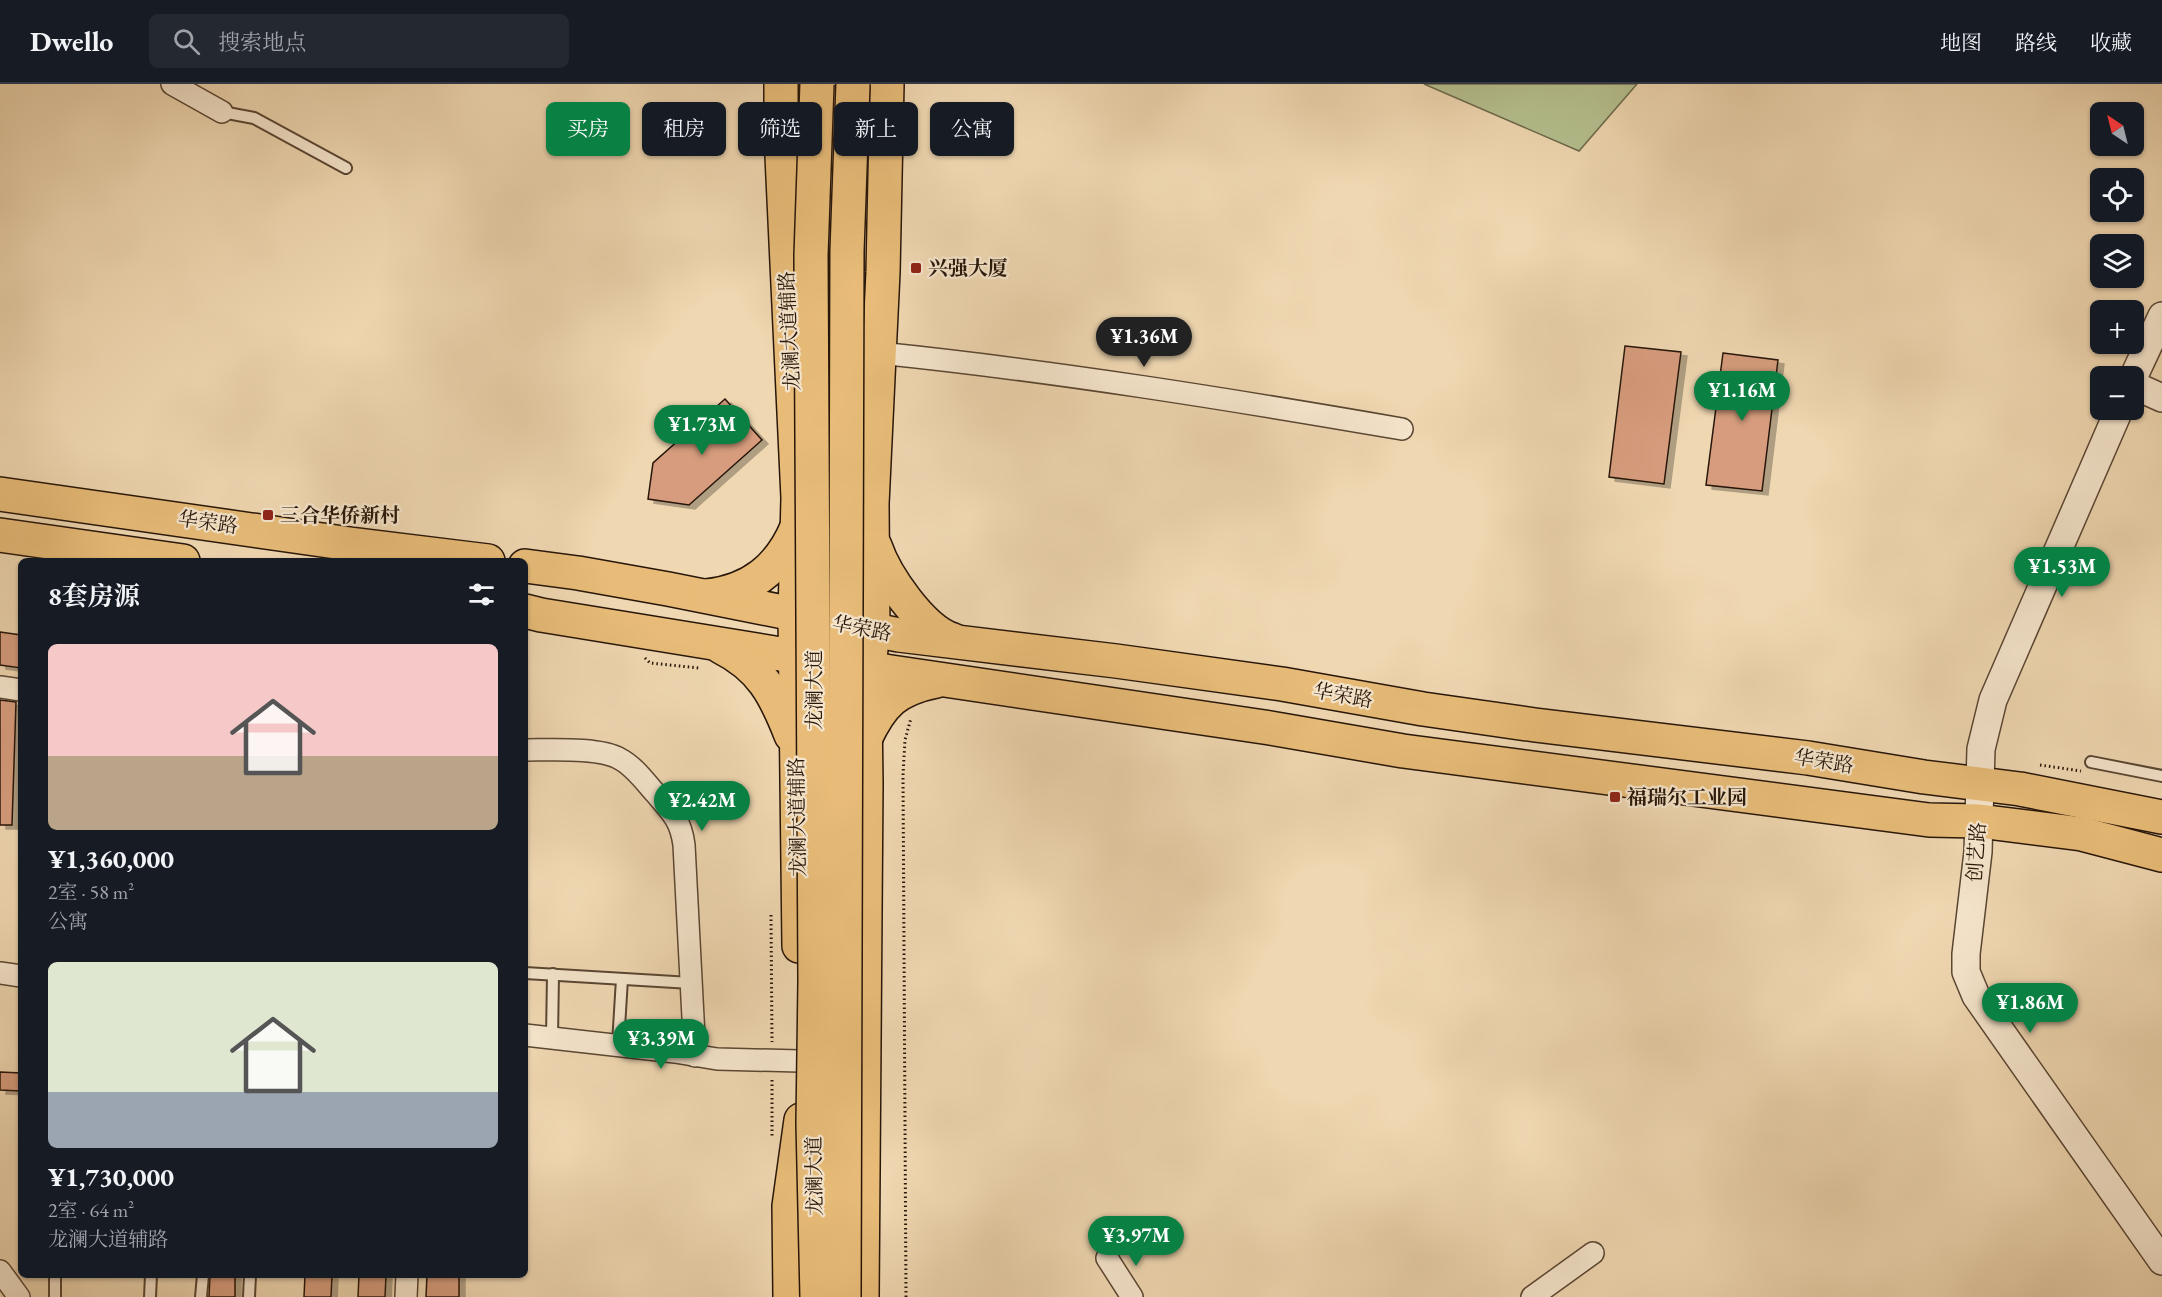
<!DOCTYPE html>
<html lang="zh">
<meta charset="utf-8">
<style>
body{margin:0;font-family:"EB Garamond","Noto Serif SC",serif;background:#242831;color:#f1f3f6;height:100vh;display:flex;flex-direction:column;font-size:22px;white-space:nowrap}
*{box-sizing:border-box;margin:0}
p{font-size:20px;color:#9ea1a6}
.icon{flex:none;width:33px;height:33px;fill:none;stroke:currentColor;stroke-width:2;stroke-linecap:round;stroke-linejoin:round}
.map{position:relative;flex:1;overflow:hidden}
.sheet{position:absolute;left:18px;top:474px;width:510px;height:720px;display:flex;flex-direction:column;background:#171b24;border-radius:9px;box-shadow:0 2px 4px #0004}
.sheet>*{flex:none}
.guide{position:absolute;left:546px;top:18px;width:570px;height:54px;display:flex;gap:12px}
.needle{width:39px;rotate:325deg}
.tools{position:absolute;left:2090px;top:18px;display:grid;gap:12px}
.tools a{display:grid;place-items:center;width:54px;height:54px;border-radius:9px;background:#171b24;box-shadow:0 2px 4px #0004;font-size:30px}
.price{position:absolute;translate:-50% -51px;padding:0 14px;border-radius:21px;background:#0b8043;color:#fff;font-size:20px;line-height:39px;filter:drop-shadow(0 2px 3px #0008)}
.price::after{content:'';position:absolute;left:50%;top:36px;width:18px;height:14px;margin-left:-9px;background:inherit;clip-path:polygon(0 0,100% 0,50% 100%)}
.price.current{background:#222;color:#fff}
ul{padding:0;list-style:none}
li{display:grid;align-content:center;gap:12px;height:318px;padding:0 30px}
li span{display:grid;place-items:center;height:186px;border-radius:9px;color:#555}
li>.icon{margin-inline-start:auto}
span .icon{width:108px;height:108px;fill:#fffc;stroke-width:1}
li b{font-size:26px}
h2{display:flex;justify-content:space-between;align-items:center;height:72px;padding:0 30px;font-size:26px}
.pill{padding:0 21px;border-radius:9px;background:#171b24;box-shadow:0 2px 4px #0004;font-size:21px;line-height:54px}
.pill.current{background:#0b8043;color:#fff}
header{display:flex;align-items:center;gap:36px;box-sizing:border-box;height:84px;padding:0 30px;background:#171b24;border-bottom:2px solid #363941}
header strong{font-size:28px}
nav{display:flex;gap:33px;margin-inline-start:auto;font-size:21px}
.search{width:420px;height:54px;background:#242831;display:flex;align-items:center;gap:15px;box-sizing:border-box;padding:0 21px;border-radius:9px;color:#9ea1a6;font-size:22px}
.map>svg:first-child{display:block}
.green{fill:#b5bf8f;stroke:#6e6a4c;stroke-width:1.5}
.building{fill:#d69c7d;stroke:#281609;stroke-width:1.5;filter:url(#shadow)}
.lines{fill:none;stroke-linecap:round;stroke-linejoin:round}
.service-casing{stroke:#5a4633;stroke-width:14}
.minor-casing{stroke:#5a4633;stroke-width:24}
.tertiary-casing{stroke:#5a4633;stroke-width:30}
.primary-casing{stroke:#281609;stroke-width:36}
.trunk-casing{stroke:#281609;stroke-width:36}
.path{stroke:#281609;stroke-width:3;stroke-dasharray:1.5 3;stroke-linecap:butt}
.service{stroke:#f5e5cc;stroke-width:10}
.minor{stroke:#f5e5cc;stroke-width:21}
.tertiary{stroke:#f5e5cc;stroke-width:27}
.primary{stroke:#e8bc78;stroke-width:33}
.trunk{stroke:#e8bc78;stroke-width:33}
.trunk-bridge-casing{stroke:#281609;stroke-width:36;stroke-linecap:butt}
.trunk-bridge{stroke:#e8bc78;stroke-width:33}
.poi-dot{fill:#8f2418;stroke:#f5e5cc;stroke-width:2}
.labels{text-anchor:middle;stroke-width:4.5;stroke-linejoin:round;paint-order:stroke}
.poi-label{font-size:20px;font-weight:bold;fill:#281609;stroke:#f5e5cc;text-anchor:start}
.street-label{font-size:20px;fill:#281609;stroke:#f5e5cc}
</style>
<header>
<strong>Dwello</strong>
<div class="search"><svg class="icon" aria-label="search" viewBox="0 0 24 24"><circle cx="10" cy="10" r="6"/><path d="M15 15l6 6"/></svg>搜索地点</div>
<nav><a>地图</a><a>路线</a><a>收藏</a></nav>
</header>
<div class="map">
<svg width="2162" height="1213" viewBox="0 0 2162 1213">
<defs>
<filter id="shadow"><feDropShadow dx="6" dy="4" stdDeviation="0" flood-color="#0004"/></filter>
</defs>
<rect width="100%" height="100%" fill="#efd7b1"/>
<filter id="stains"><feTurbulence type="fractalNoise" baseFrequency=".00333" numOctaves="4"/><feColorMatrix values="0 0 0 0 .2 0 0 0 0 .09 0 0 0 0 .02 0 0 0 .5 -.17"/></filter>
<radialGradient id="worn" r=".72"><stop offset=".6" stop-color="#630" stop-opacity="0"/><stop offset="1" stop-color="#630" stop-opacity=".3"/></radialGradient>
<polygon class="green" points="1424,0 1637,0 1579,67"/>
<g class="building">
<polygon points="1625,262 1681,268 1664,400 1609,393"/>
<polygon points="1723,269 1778,276 1762,407 1706,401"/>
<polygon points="725,315 762,356 689,421 648,415 653,379"/>
<polygon points="0,548 21,551 21,584 0,581"/>
<polygon points="0,616 16,618 12,741 0,741"/>
<polygon points="0,988 21,989 21,1007 0,1006"/>
<polygon points="210,1191 235,1191 235,1213 209,1213"/>
<polygon points="305,1191 332,1191 331,1213 304,1213"/>
<polygon points="359,1191 386,1191 385,1213 358,1213"/>
<polygon points="427,1191 459,1191 459,1213 426,1213"/>
</g>
<g class="lines">
<defs>
<g id="service">
<polyline points="222,28 254,34 346,84"/>
<polyline points="2091,678 2162,692"/>
<polyline points="525,889 691,899"/>
<polyline points="552,954 553,890"/>
<polyline points="618,960 622,895"/>
<polyline points="55,1213 55,1191"/>
<polyline points="150,1213 151,1191"/>
<polyline points="201,1213 203,1191"/>
<polyline points="249,1213 250,1191"/>
</g>
<g id="minor">
<polyline points="172,0 222,28"/>
<path d="M879 269C1054 287 1228 315 1402 345"/>
<polyline points="0,603 21,606"/>
<path d="M525 666C550 666 600 663 620 675 635 683 645 698 656 710 672 728 681 737 684 761L695 972"/>
<polyline points="0,889 21,892"/>
<polyline points="525,951 675,968 717,975 800,977"/>
<polyline points="1107,1174 1132,1213"/>
<polyline points="0,1187 19,1213"/>
<polyline points="406,1213 407,1191"/>
<polyline points="1532,1213 1593,1169"/>
</g>
<g id="tertiary">
<polyline points="2133,294 2162,232"/>
<polyline points="2133,301 2162,314"/>
<polyline points="2119,326 1993,616 1981,665 1978,768 1966,870 1966,888 1976,912 2162,1177"/>
</g>
<g id="primary">
<polyline points="781,0 781,51 798,414 795,531 799,862"/>
<polyline points="0,410 350,460 488,477"/>
<polyline points="0,451 183,477"/>
<path d="M875 462C885 492 922 546 953 556"/>
<polyline points="525,482 578,489 668,505 899,551 1116,577 1282,600 1423,625 1535,641 1808,674 1924,693 2020,705 2162,733"/>
<path d="M707 512C751 507 780 484 797 443"/>
<polyline points="525,527 541,531 891,588 1270,644 1403,667 1929,736 1979,737 2082,750 2162,771"/>
<path d="M721 563C761 583 775 610 791 651"/>
<path d="M865 655C882 619 896 605 936 597"/>
<polyline points="862,1213 866,700 865,622 873,546 872,420 883,188 887,0"/>
</g>
<polyline id="trunk" points="790,1213 789,1122 801,1036"/>
</defs>
<use href="#service" class="service-casing"/>
<use href="#minor" class="minor-casing"/>
<use href="#tertiary" class="tertiary-casing"/>
<use href="#primary" class="primary-casing"/>
<use href="#trunk" class="trunk-casing"/>
<g class="path">
<polyline points="645,574 650,579 699,584"/>
<polyline points="2040,681 2081,687"/>
<polyline points="771,831 772,958"/>
<polyline points="772,996 772,1052"/>
<polyline points="906,1213 903,691 905,656 911,634"/>
</g>
<use href="#service" class="service"/>
<use href="#minor" class="minor"/>
<use href="#tertiary" class="tertiary"/>
<use href="#primary" class="primary"/>
<use href="#trunk" class="trunk"/>
<defs>
<g id="trunk-bridge">
<polyline points="817,0 811,171 815,897 813,1039 817,1213"/>
<polyline points="844,1213 847,167 853,0"/>
</g>
</defs>
<use href="#trunk-bridge" class="trunk-bridge-casing"/>
<use href="#trunk-bridge" class="trunk-bridge"/>
</g>
<g class="poi-dot">
<rect x="910" y="178" width="12" height="12" rx="3"/>
<rect x="262" y="425" width="12" height="12" rx="3"/>
<rect x="1609" y="707" width="12" height="12" rx="3"/>
</g>
<g class="labels">
<g class="poi-label">
<text x="928" y="191">兴强大厦</text>
<text x="280" y="438">三合华侨新村</text>
<text x="1627" y="720">福瑞尔工业园</text>
</g>
<g class="street-label">
<text transform="translate(789 247) rotate(-93)" y="7">龙澜大道辅路</text>
<text transform="translate(208 438) rotate(8)" y="7">华荣路</text>
<text transform="translate(862 544) rotate(11)" y="7">华荣路</text>
<text transform="translate(814 606) rotate(-90)" y="7">龙澜大道</text>
<text transform="translate(1343 611) rotate(10)" y="7">华荣路</text>
<text transform="translate(1824 677) rotate(9)" y="7">华荣路</text>
<text transform="translate(797 733) rotate(-91)" y="7">龙澜大道辅路</text>
<text transform="translate(1976 768) rotate(-86)" y="7">创艺路</text>
<text transform="translate(814 1092) rotate(-91)" y="7">龙澜大道</text>
</g>
</g>
<rect width="100%" height="100%" filter="url(#stains)"/>
<rect width="100%" height="100%" fill="url(#worn)"/>
</svg>
<div class="tools">
<a><svg class="needle" viewBox="-14 -14 28 28"><path d="M0-13l5 13h-10z" fill="#e53935"/><path d="M0 13l5-13h-10z" fill="#9ea1a6"/></svg></a>
<a><svg class="icon" aria-label="locate" viewBox="0 0 24 24"><circle cx="12" cy="12" r="6"/><path d="M12 2v4M12 18v4M2 12h4M18 12h4"/></svg></a>
<a><svg class="icon" aria-label="layers" viewBox="0 0 24 24"><path d="M12 4l9 5-9 5-9-5zM3 14l9 5 9-5"/></svg></a>
<a>+</a>
<a>−</a>
</div>
<b class="price current" style="left:1144px;top:284px">¥1.36M</b>
<b class="price" style="left:1742px;top:338px">¥1.16M</b>
<b class="price" style="left:702px;top:372px">¥1.73M</b>
<b class="price" style="left:2062px;top:514px">¥1.53M</b>
<b class="price" style="left:702px;top:748px">¥2.42M</b>
<b class="price" style="left:2030px;top:950px">¥1.86M</b>
<b class="price" style="left:661px;top:986px">¥3.39M</b>
<b class="price" style="left:1136px;top:1183px">¥3.97M</b>
<div class="guide">
<a class="pill current">买房</a>
<a class="pill">租房</a>
<a class="pill">筛选</a>
<a class="pill">新上</a>
<a class="pill">公寓</a>
</div>
<section class="sheet">
<h2>8套房源<svg class="icon" aria-label="filters" viewBox="0 0 24 24"><path d="M4 7h16M4 17h16"/><circle cx="9" cy="7" r="2"/><circle cx="15" cy="17" r="2"/></svg></h2>
<ul>
<li><span style="background:linear-gradient(#f6c9c9 60%,#b9a48a 0)"><svg class="icon" aria-label="home" viewBox="0 0 24 24"><path d="M3 11l9-7 9 7M6 9v11h12V9"/></svg></span><div><b>¥1,360,000</b><p>2室 · 58 m²</p><p>公寓</p></div></li>
<li><span style="background:linear-gradient(#dfe7d0 70%,#9aa5b1 0)"><svg class="icon" aria-label="home" viewBox="0 0 24 24"><path d="M3 11l9-7 9 7M6 9v11h12V9"/></svg></span><div><b>¥1,730,000</b><p>2室 · 64 m²</p><p>龙澜大道辅路</p></div></li>
</ul>
</section>
</div>
